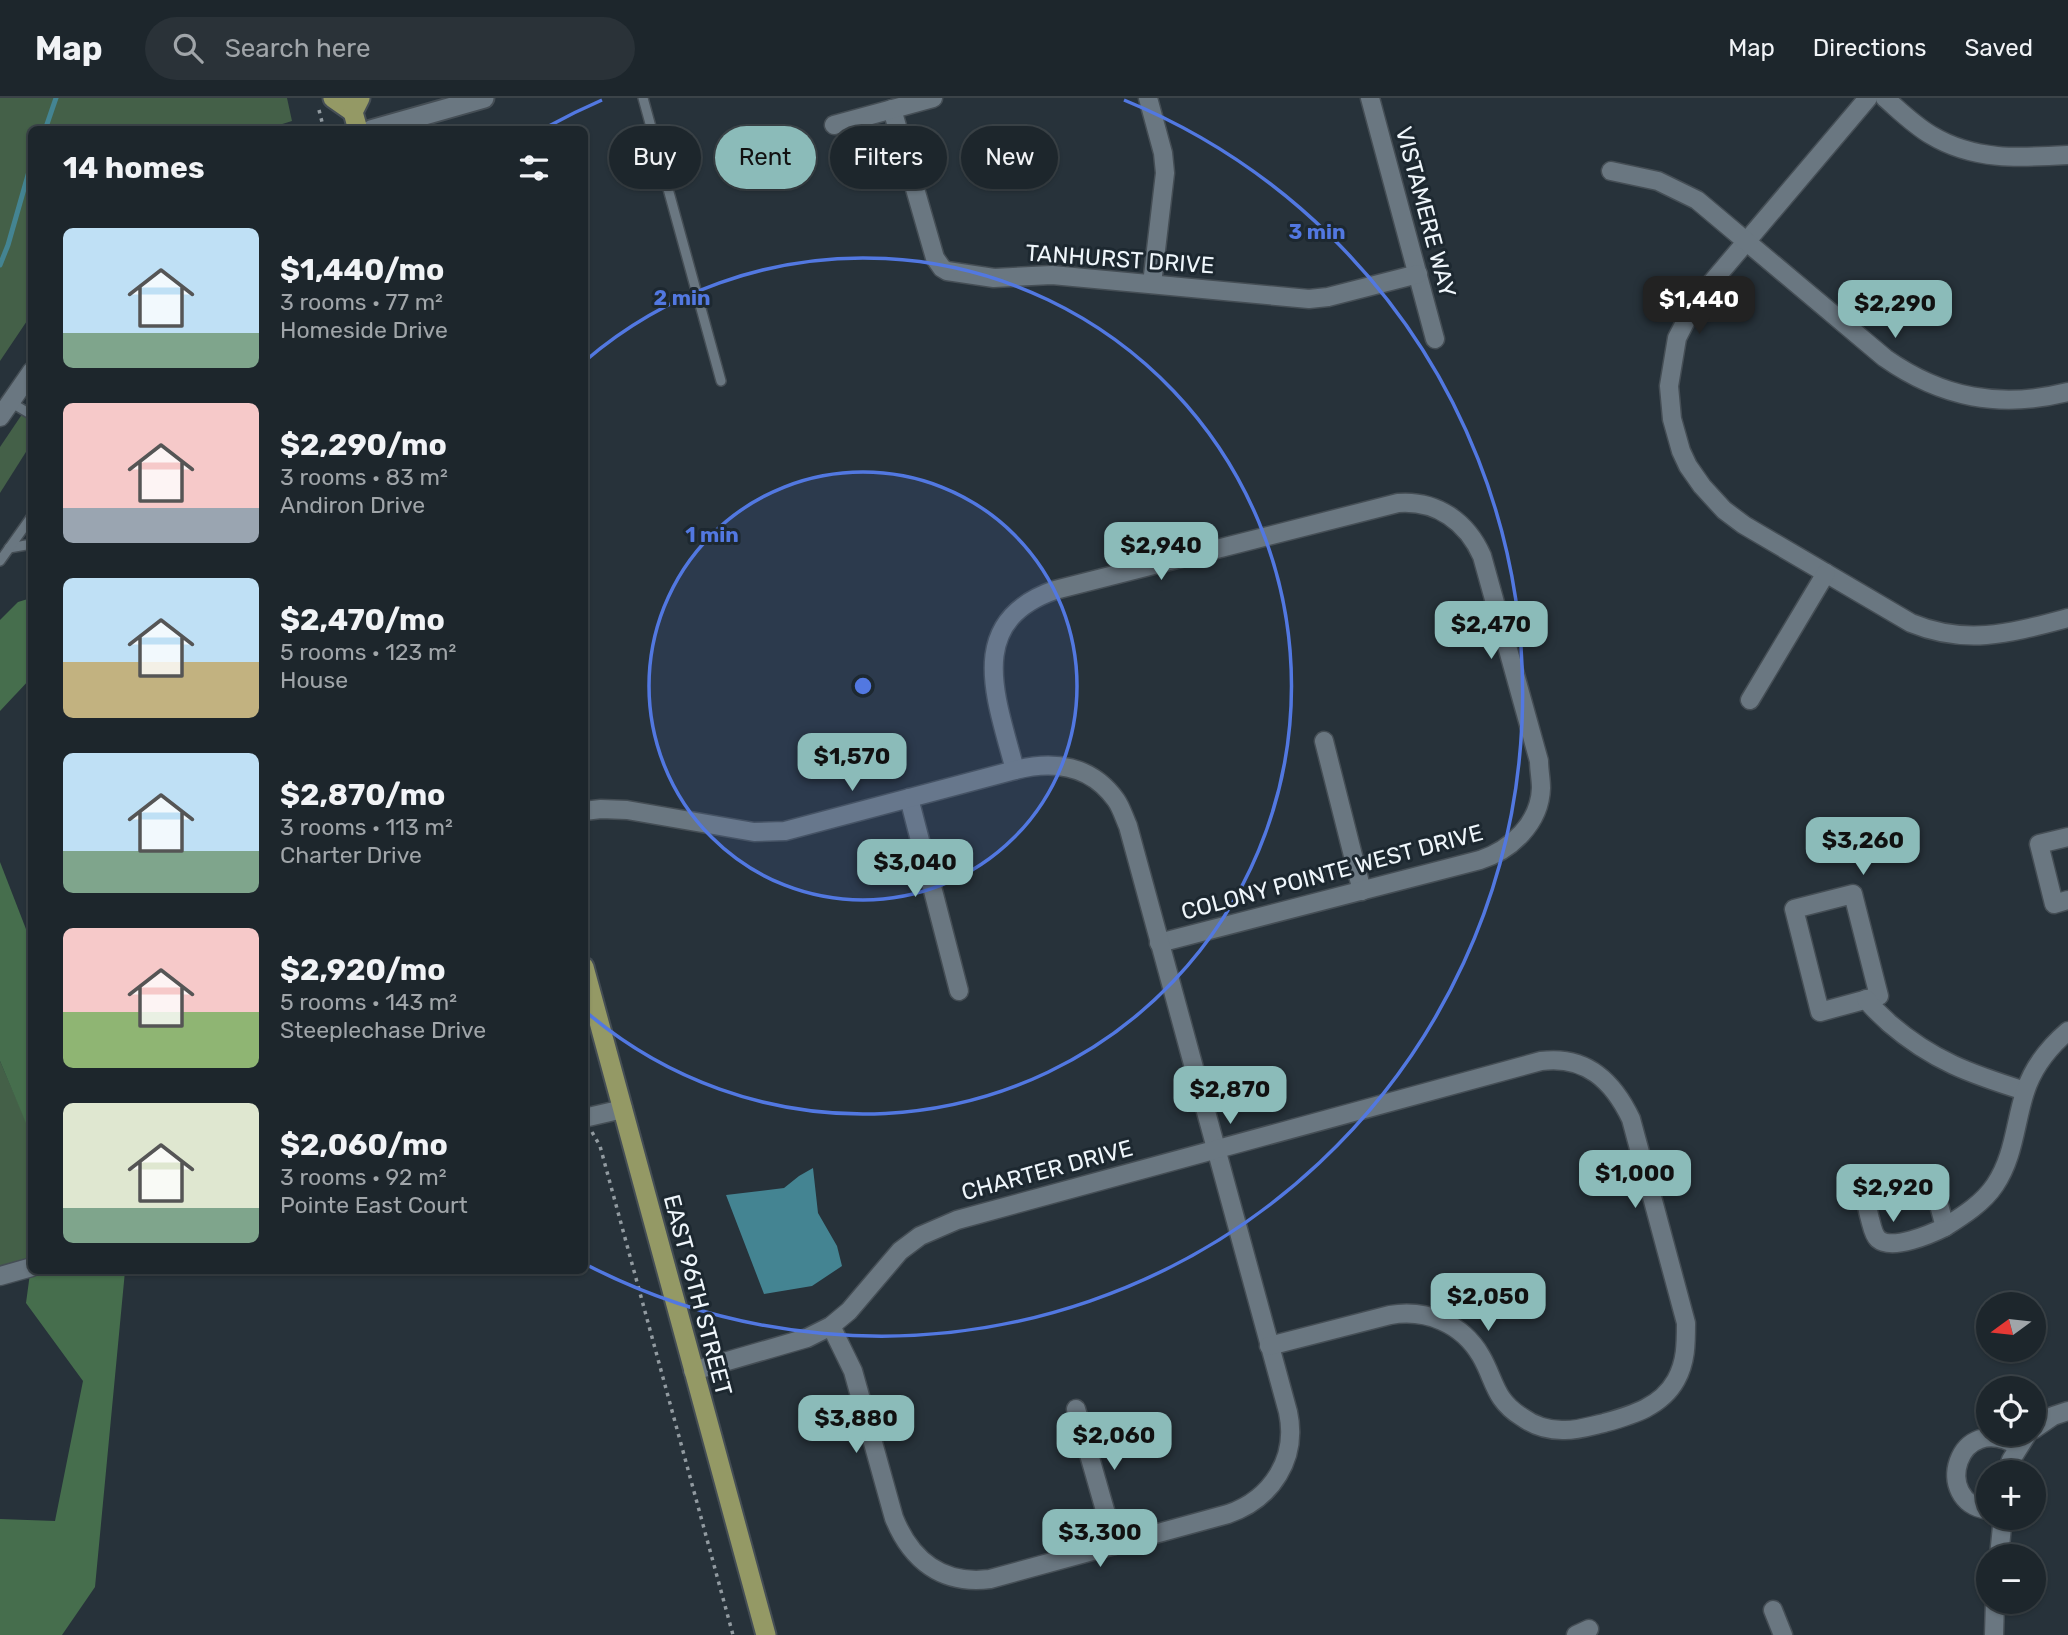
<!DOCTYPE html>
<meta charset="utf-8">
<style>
body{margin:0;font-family:Rubik,sans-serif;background:#2a3238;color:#f1f3f6;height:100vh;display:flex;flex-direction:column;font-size:26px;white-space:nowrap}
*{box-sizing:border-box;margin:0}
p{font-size:23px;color:#a0a5a9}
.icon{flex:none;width:38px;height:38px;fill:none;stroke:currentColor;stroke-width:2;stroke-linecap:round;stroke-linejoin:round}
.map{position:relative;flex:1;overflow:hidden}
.details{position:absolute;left:28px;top:28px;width:560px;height:1148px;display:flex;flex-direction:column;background:#1d262c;border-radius:10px;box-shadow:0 2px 5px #0004,0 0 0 2px #3b4348}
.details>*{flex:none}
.banner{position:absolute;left:609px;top:28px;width:665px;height:63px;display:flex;gap:14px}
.needle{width:46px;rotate:255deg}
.buttons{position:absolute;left:1976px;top:1194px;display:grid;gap:14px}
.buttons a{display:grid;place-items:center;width:70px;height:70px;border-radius:50%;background:#1d262c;box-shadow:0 2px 5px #0004,0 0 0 2px #3b4348;font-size:35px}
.price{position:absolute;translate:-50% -60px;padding:0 16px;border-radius:14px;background:#8bbbb9;color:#111;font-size:23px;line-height:46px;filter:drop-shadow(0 2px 4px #0008)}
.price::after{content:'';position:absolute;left:50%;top:42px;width:21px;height:16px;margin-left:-10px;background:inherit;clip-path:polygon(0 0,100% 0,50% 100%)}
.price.current{background:#222;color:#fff}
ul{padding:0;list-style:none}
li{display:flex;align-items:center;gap:21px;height:175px;padding:0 35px}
li span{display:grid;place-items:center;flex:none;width:196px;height:140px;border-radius:10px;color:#555}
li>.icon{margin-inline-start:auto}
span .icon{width:84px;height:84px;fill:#fffc;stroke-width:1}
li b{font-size:30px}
h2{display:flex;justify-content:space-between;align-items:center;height:84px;padding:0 35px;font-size:30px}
.chip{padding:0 24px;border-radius:32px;background:#1d262c;box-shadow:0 2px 5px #0004,0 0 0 2px #3b4348;font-size:24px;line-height:63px}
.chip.current{background:#8bbbb9;color:#111}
header{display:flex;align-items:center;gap:42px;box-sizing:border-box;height:98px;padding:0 35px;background:#1d262c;border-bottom:2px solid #3b4348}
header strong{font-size:33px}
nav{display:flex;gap:38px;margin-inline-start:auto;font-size:24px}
.search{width:490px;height:63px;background:#2a3238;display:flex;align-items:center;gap:18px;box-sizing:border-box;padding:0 24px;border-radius:38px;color:#a0a5a9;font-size:26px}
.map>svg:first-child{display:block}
.green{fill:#446048}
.forest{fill:#466e4d}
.water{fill:#448492}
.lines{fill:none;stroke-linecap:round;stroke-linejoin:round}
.stream{stroke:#448492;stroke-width:5}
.service-casing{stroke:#454e55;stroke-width:12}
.minor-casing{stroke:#454e55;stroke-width:21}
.tertiary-casing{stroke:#454e55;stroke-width:23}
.primary-casing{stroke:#454e55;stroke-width:23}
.path{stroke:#929ba1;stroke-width:3.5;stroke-dasharray:3.5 5;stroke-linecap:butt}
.service{stroke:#6a7781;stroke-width:9}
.minor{stroke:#6a7781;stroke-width:18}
.tertiary{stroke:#6a7781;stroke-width:19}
.primary{stroke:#949965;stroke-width:19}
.ring{fill:none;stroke:#5278e1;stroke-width:3.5}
.labels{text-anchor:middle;stroke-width:6;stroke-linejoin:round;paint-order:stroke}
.street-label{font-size:23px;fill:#eff6fb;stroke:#1d2830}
.centre{fill:#5278e1;stroke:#1d2830;stroke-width:3.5}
.ring-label{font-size:21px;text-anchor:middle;font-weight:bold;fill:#5278e1;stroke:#1d2830;stroke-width:6;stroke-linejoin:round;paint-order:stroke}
</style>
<header>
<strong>Map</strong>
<div class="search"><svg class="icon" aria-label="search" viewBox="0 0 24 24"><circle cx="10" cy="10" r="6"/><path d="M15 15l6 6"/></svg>Search here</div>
<nav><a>Map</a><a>Directions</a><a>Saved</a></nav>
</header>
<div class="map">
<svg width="2068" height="1537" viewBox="0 0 2068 1537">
<rect width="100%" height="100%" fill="#27323a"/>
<g class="green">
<polygon points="0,0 287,0 292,23 263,32 32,32 31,217 0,263"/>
<polygon points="31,303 31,346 0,395 0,349"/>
<polygon points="0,963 32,1037 31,1162 0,1170"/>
</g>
<g class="forest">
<polygon points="31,500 31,580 0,613 0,522 18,504"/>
<polygon points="0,764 31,844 31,1037 0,963"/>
<polygon points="31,1168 32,1172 125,1173 95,1489 62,1537 0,1537 0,1421 55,1423 83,1283 26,1205"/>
</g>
<polygon class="water" points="813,1070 818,1115 837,1148 842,1168 812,1188 764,1196 726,1097 784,1090 799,1078"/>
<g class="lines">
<g class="stream">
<polyline points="45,32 56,0"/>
<polyline points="0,167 8,147 32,63"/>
</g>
<defs>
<g id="service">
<polyline points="643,0 721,283"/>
<polyline points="10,304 32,317"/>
<polyline points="9,450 32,446"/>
<polyline points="0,463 32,418"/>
</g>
<g id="minor">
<polyline points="1148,0 1163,55 1165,75 1152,186"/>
<polyline points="1370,0 1435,241"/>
<path d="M1868 0 1696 203 1677 240 1669 288 1672 321 1681 353 1688 368 1702 388 1724 412 1744 427 1911 525C1967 548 2011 535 2068 520"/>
<path d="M1885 0C1900 13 1914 27 1931 37 1974 63 2020 60 2068 57"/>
<polyline points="892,11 935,160 942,170 947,173 994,180 1052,177 1309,201 1328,199 1418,176"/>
<polyline points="834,27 933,0"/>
<path d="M1611 73 1658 83 1697 102 1885 260C1942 300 2000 311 2068 294"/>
<polyline points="0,319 32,273"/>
<polyline points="1750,602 1826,475"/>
<polyline points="1324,643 1362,793"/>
<path d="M1015 672C997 602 963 524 1055 492L1398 405C1437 402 1467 424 1482 458L1539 663C1539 672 1541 681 1541 690 1540 725 1511 752 1480 762L1159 845"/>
<polyline points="909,700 959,893"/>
<path d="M584 713 601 711 627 712 754 734 785 733 1015 672C1054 662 1091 667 1116 702 1121 709 1124 719 1128 728L1288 1314C1298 1360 1272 1401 1228 1416L990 1481C942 1487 911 1462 894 1420L853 1273 831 1228"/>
<polyline points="2068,739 2039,746 2054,806 2068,802"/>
<polygon points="1853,796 1879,898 1820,914 1794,811"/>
<path d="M1866 901C1873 911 1881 917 1889 925 1933 963 1971 976 2025 993"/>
<polyline points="584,1020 623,1011"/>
<path d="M1911 1079C1936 1077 1939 1110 1945 1129 1931 1136 1892 1153 1878 1141 1873 1136 1872 1128 1870 1121 1868 1113 1864 1102 1870 1094 1878 1084 1899 1083 1911 1079Z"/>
<path d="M1945 1129C1964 1117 1983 1105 1995 1087 2014 1059 2015 1025 2025 994 2033 969 2048 950 2068 933"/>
<polyline points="0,1178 32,1169"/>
<path d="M693 1273 807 1240 831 1228 849 1213 900 1153 920 1138 957 1122 1541 963C1586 957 1613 983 1631 1021L1686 1225C1686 1246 1686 1264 1676 1282 1661 1309 1632 1317 1604 1325 1590 1328 1577 1333 1562 1332 1548 1332 1533 1327 1522 1319 1494 1302 1495 1282 1481 1258 1462 1225 1426 1211 1390 1217L1269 1248"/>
<polyline points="1076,1311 1115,1447"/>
<polyline points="2034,1331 2053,1318 2068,1313"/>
<polyline points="2007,1374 2011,1362 2028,1335"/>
<path d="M1988 1412C1931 1404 1957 1311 2018 1348"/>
<polyline points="1999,1458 2003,1419"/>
<polyline points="1773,1512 1783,1537"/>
<polyline points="1576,1537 1589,1531"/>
<polyline points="1994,1537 1995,1503"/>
</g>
<polyline id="tertiary" points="371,32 484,0"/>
<g id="primary">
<polyline points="333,0 353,14"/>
<polyline points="358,32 353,14 360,0"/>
<polyline points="584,869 766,1537"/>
</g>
</defs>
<use href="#service" class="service-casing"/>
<use href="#minor" class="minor-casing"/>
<use href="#tertiary" class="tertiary-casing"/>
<use href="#primary" class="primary-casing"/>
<g class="path">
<polyline points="319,12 324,32"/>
<polyline points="592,1034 600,1048 733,1537"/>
</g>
<use href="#service" class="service"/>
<use href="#minor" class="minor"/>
<use href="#tertiary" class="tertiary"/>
<use href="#primary" class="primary"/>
</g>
<circle cx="863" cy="588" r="214" fill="#5278e1" fill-opacity=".12"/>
<g class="ring">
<circle cx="863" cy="588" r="214"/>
<path d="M585 263A428 428 0 1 1 585 913"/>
<path d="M547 29A642 642 0 0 1 602 2M1124 2A642 642 0 1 1 587 1167"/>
</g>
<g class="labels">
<g class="street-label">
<text transform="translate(1426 114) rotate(75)" y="8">VISTAMERE WAY</text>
<text transform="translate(1120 161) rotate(4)" y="8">TANHURST DRIVE</text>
<text transform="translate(1332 774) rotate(-15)" y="8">COLONY POINTE WEST DRIVE</text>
<text transform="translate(1047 1072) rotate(-15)" y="8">CHARTER DRIVE</text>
<text transform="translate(698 1197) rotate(75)" y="8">EAST 96TH STREET</text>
</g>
</g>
<circle cx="863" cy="588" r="10" class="centre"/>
<g class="ring-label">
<text x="1317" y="141">3 min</text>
<text x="682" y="207">2 min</text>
<text x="712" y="444">1 min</text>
</g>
</svg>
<div class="buttons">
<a><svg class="needle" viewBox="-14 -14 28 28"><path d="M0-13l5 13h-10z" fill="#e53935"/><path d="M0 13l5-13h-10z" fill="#a0a5a9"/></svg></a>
<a><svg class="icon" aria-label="locate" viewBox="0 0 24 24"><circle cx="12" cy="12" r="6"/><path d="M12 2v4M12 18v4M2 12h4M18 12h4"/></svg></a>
<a>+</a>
<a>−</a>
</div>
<b class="price current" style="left:1699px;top:238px">$1,440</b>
<b class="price" style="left:1895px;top:242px">$2,290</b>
<b class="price" style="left:1161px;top:484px">$2,940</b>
<b class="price" style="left:1491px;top:563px">$2,470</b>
<b class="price" style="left:852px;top:695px">$1,570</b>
<b class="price" style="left:1863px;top:779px">$3,260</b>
<b class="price" style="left:915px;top:801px">$3,040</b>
<b class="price" style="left:1230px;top:1028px">$2,870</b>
<b class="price" style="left:1635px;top:1112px">$1,000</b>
<b class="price" style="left:1893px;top:1126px">$2,920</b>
<b class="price" style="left:1488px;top:1235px">$2,050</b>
<b class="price" style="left:856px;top:1357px">$3,880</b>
<b class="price" style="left:1114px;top:1374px">$2,060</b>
<b class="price" style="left:1100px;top:1471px">$3,300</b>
<div class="banner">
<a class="chip">Buy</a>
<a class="chip current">Rent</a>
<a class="chip">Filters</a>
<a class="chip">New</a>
</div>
<section class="details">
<h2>14 homes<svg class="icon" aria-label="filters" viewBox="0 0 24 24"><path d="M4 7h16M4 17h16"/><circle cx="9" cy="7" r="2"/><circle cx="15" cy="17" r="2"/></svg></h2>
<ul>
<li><span style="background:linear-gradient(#bfe0f5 75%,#7fa58c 0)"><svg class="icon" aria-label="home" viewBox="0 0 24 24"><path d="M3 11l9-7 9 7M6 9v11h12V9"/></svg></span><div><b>$1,440/mo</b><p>3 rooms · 77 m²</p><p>Homeside Drive</p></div></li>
<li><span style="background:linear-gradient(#f6c9c9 75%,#9aa5b1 0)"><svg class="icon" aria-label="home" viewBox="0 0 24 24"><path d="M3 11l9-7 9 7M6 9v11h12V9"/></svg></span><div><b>$2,290/mo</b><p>3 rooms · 83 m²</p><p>Andiron Drive</p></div></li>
<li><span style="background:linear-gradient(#bfe0f5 60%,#c2b280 0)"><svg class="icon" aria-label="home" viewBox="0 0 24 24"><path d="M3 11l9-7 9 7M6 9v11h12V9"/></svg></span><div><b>$2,470/mo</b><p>5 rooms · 123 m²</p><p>House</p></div></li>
<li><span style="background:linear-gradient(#bfe0f5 70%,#7fa58c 0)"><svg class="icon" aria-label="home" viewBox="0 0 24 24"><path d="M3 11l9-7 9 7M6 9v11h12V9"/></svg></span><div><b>$2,870/mo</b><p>3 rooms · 113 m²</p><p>Charter Drive</p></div></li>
<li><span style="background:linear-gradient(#f6c9c9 60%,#8fb573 0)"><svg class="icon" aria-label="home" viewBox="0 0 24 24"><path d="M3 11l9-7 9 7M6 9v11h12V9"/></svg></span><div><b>$2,920/mo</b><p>5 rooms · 143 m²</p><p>Steeplechase Drive</p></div></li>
<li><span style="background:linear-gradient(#dfe7d0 75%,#7fa58c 0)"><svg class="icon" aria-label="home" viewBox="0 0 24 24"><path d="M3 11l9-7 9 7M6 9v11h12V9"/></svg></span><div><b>$2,060/mo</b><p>3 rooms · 92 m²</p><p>Pointe East Court</p></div></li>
</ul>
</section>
</div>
